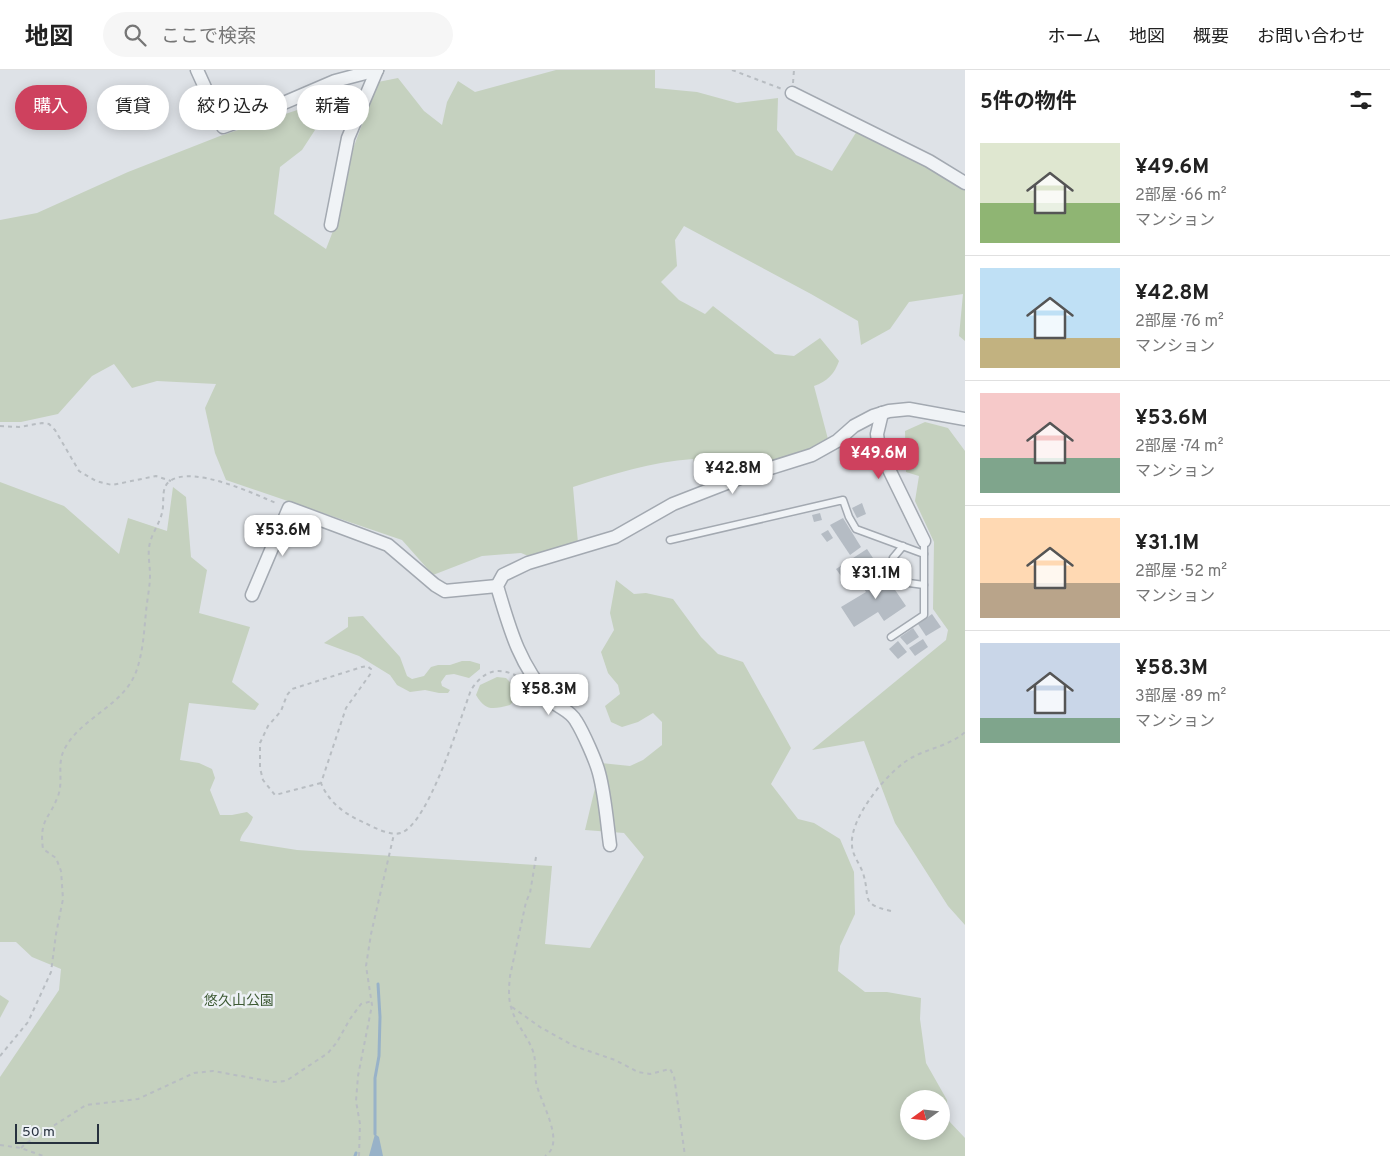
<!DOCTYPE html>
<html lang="ja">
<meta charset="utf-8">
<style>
body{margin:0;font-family:Overpass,"Noto Sans JP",sans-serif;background:#f6f6f6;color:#222;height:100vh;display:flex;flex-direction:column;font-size:19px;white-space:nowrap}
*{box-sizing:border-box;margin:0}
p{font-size:16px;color:#767676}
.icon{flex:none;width:28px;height:28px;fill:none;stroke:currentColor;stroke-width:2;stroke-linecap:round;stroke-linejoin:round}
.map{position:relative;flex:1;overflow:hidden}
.panel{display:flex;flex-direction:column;background:#fff;width:425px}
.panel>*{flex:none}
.hud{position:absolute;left:15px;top:15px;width:475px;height:45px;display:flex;gap:10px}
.needle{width:32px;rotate:255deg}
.controls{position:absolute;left:900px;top:1020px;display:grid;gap:10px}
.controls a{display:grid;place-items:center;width:50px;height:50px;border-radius:50%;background:#fff;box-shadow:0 2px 12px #0003;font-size:25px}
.scale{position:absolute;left:15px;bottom:12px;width:84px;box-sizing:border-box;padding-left:5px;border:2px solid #27313e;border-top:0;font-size:14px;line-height:18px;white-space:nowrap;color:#27313e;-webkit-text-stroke:4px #edf1f5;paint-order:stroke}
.price{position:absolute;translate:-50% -42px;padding:0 11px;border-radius:10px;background:#fff;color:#222;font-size:16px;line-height:32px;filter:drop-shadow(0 1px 2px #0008)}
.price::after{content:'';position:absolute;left:50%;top:30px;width:15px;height:11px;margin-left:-8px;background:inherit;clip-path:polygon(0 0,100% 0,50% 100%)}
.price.current{background:#ce415e;color:#fff}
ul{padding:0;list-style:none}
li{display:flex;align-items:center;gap:15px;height:125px;padding:0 15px}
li+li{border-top:1px solid #e0e0e0}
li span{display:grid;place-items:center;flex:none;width:140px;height:100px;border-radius:0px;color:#555}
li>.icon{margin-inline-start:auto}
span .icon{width:60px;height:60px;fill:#fffc;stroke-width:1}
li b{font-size:21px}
h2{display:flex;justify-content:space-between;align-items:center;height:60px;padding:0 15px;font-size:21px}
.tag{padding:0 18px;border-radius:22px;background:#fff;box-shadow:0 2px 12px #0003;font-size:18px;line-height:45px}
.tag.current{background:#ce415e;color:#fff}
header{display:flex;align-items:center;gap:30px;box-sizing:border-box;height:70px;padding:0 25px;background:#fff;border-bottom:1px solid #e0e0e0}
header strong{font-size:24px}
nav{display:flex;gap:28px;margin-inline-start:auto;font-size:18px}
.search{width:350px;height:45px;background:#f6f6f6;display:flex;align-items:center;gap:12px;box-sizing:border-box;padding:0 18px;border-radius:28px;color:#767676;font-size:19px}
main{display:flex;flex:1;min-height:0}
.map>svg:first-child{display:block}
.green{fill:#c5d1bf;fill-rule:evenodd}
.water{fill:#98b2c8}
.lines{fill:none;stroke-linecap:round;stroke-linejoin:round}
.stream{stroke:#98b2c8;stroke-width:3}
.building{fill:#b5bcc4}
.service-casing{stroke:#a3a9b1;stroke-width:9}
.minor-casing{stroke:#a3a9b1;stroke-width:15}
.path{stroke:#b8bdc2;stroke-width:2;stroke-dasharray:4 4;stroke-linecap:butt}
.service{stroke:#f0f3f6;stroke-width:6}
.minor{stroke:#f0f3f6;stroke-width:12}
.labels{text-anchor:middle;stroke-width:5;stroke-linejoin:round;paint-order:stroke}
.park-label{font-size:14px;fill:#3d5a34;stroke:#edf1f5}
</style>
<header>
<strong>地図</strong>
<div class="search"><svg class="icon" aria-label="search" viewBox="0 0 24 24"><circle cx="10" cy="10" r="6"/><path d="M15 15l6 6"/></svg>ここで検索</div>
<nav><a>ホーム</a><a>地図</a><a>概要</a><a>お問い合わせ</a></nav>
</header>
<main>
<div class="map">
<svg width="965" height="1086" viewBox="0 0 965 1086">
<rect width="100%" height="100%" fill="#dee2e7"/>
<g class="green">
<path d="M556 0H655V18L697 22 737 33 778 28 777 60 796 85 832 101 857 61 926 95 965 119V271L959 266 963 224 909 232 890 259 861 275 858 251 811 224 684 156 675 170 677 196 661 212 679 230 705 244 713 236 775 284 794 286 820 268 839 291C835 303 827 312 814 316L829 373 814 380 704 416 693 389C651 392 613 404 573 417L578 473 531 487 521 483 482 486 433 505 402 470 226 410 215 383 205 338 216 314 157 311 132 318 114 294 92 306 58 344 21 352H0V150L37 143 128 102 220 66 324 31 328 40 302 80 280 97 274 144 326 179 340 143 351 84 378 12 398 8 424 41 442 55 447 32 458 11 475 22Z"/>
<polygon points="925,352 948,358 965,381 965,855 948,836 895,753 864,671 812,680 946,570 948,560 933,539 934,472 915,431 919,406 906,402 905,361"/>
<path d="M0 412 64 436 119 484 128 448 167 461 173 417 186 427 191 487 207 500 199 543 250 557 232 612 259 634 255 640 189 633 180 690 199 693 212 699 215 708 210 720 220 745H232L247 742 253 747C250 757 241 763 240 771L297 780 552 796 545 874 590 878 644 787 624 763 585 760 601 693 630 696 643 690 662 675V652L653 643 638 652 622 657 611 652 605 636 620 624 618 615 608 603 601 582 614 560 610 543 616 510 634 524 646 523 673 529 701 567 718 584 743 592 791 678 771 714 798 749 814 753 840 769 854 802 855 844 840 876 838 901 865 922H887L921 928 920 949 926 993 947 1030 948 1050 965 1068V1086H0V1007L59 920 61 899 32 887 16 872H0ZM909 1029H941V1061H909Z"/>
<polygon points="363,546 400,587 407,606 412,609 424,606 431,597 438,595 450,595 462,591 470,591 480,594 480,599 469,608 454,604 446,605 441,612 442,616 450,620 448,623 439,623 425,620 410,622 397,615 390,605 359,586 324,573 348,557 348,547"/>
<path d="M497 607 506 608 517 619 519 625 510 635C493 639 486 642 476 625L480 615Z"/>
<polygon points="0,925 9,931 0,948"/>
</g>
<polygon class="water" points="375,1064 379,1067 383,1086 369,1086"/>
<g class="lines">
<g class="stream">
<polyline points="375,1064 375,1008 379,986 380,947 378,914"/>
<polyline points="355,1086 356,1083"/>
</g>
</g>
<g class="building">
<polygon points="862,433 866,444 857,448 852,438"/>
<polygon points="820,443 822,450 814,452 812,445"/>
<polygon points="843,448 861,477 850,485 830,455"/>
<polygon points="828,460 833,468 827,472 821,464"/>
<polygon points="867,479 881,500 851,520 836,499"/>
<polygon points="895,497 901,507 891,514 906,536 884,551 878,542 854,557 841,537 866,522 863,517"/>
<polygon points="932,544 941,557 926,566 918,554"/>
<polygon points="913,558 919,567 907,575 900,567"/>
<polygon points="923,569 928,577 915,586 909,578"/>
<polygon points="898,571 907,582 898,589 889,579"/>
</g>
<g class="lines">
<defs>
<g id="service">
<polyline points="670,470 843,430 849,447 856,459 924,484"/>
<polyline points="903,476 893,488 909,513 924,515"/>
<polyline points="891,567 924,545 924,471"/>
</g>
<g id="minor">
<polyline points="197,0 223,57 251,47 335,11 377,0"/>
<polyline points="792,23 929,91 965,113"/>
<polyline points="331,155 348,68 377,0"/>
<polyline points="882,343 877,364 879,379 924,471"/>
<polyline points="252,525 289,438 388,475 435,515 445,521 497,516"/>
<path d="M610 775C607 753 605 725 599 703 596 691 583 662 576 651 570 640 558 638 550 629 519 594 510 560 497 516L503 505 528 493 615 467 673 434 745 406 812 385 837 371 854 356 873 346 889 341 909 339 965 349"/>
</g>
</defs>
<use href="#service" class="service-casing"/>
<use href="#minor" class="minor-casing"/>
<g class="path">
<polyline points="732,0 782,19"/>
<polyline points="793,13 794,0"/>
<polyline points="0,356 19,357 42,353 49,354 55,360 79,401 96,411 112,415 156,406 171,411"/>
<path d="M321 713 275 725 263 710 260 698V673L268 656 281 641 287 625 292 619 362 597 367 596 371 599V603L346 638 321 713C329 733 346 745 365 753 375 758 390 766 401 763 429 753 460 649 471 620 484 600 498 596 519 607"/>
<path d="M536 787 530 823 526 832 510 906C509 916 508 927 511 937 515 954 531 970 534 985 536 993 535 1003 536 1012 539 1030 567 1073 545 1086"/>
<path d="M891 841C859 834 871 828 863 803 860 794 852 785 852 775 849 748 890 698 913 687 930 678 951 675 965 662"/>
<polyline points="512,937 540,957 574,976 615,990 638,1002 650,1004 670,999 674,1006 685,1086"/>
<path d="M0 986 28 952 51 902 56 864 63 829 61 801 56 788 43 779C39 749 49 750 58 726 64 710 56 694 65 678 82 647 123 636 136 602 143 583 144 562 146 542 147 530 150 517 150 505 150 496 148 487 149 478 150 466 159 455 162 443 165 432 160 418 170 411 193 395 255 424 278 434"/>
<polyline points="0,1075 21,1078 43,1086"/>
<polyline points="21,1078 25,1074 86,1035 138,1029 194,1003 213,1001 274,1012 286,1011 328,983 337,972 350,949 361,934 372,931"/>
<polyline points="359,1086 360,1054 356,1031 358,1006 372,935 366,896 371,864 394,764"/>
</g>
<use href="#service" class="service"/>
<use href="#minor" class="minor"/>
</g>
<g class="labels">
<g class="park-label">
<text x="239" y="935">悠久山公園</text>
</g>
</g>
</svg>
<div class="controls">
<a><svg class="needle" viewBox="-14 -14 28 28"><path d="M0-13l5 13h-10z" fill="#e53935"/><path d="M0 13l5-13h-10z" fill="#767676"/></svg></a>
</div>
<div class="scale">50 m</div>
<b class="price current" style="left:879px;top:410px">¥49.6M</b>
<b class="price" style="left:733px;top:425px">¥42.8M</b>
<b class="price" style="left:283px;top:487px">¥53.6M</b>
<b class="price" style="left:876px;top:530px">¥31.1M</b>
<b class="price" style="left:549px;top:646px">¥58.3M</b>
<div class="hud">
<a class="tag current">購入</a>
<a class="tag">賃貸</a>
<a class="tag">絞り込み</a>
<a class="tag">新着</a>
</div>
</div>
<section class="panel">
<h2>5件の物件<svg class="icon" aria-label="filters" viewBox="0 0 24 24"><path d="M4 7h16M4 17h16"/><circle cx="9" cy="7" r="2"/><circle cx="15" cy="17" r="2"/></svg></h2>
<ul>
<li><span style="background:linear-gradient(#dfe7d0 60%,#8fb573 0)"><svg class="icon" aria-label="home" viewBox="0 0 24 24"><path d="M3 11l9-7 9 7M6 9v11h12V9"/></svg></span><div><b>¥49.6M</b><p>2部屋 · 66 m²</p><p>マンション</p></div></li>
<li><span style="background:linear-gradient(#bfe0f5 70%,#c2b280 0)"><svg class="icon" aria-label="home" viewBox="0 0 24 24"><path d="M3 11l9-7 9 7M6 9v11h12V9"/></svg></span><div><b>¥42.8M</b><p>2部屋 · 76 m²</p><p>マンション</p></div></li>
<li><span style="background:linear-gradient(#f6c9c9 65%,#7fa58c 0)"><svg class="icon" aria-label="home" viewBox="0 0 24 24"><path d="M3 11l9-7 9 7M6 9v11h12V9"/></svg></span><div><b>¥53.6M</b><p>2部屋 · 74 m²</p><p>マンション</p></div></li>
<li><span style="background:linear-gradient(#ffd9b3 65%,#b9a48a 0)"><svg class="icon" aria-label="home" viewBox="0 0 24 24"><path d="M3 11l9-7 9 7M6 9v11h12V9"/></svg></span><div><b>¥31.1M</b><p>2部屋 · 52 m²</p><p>マンション</p></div></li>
<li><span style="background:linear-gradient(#c9d6e8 75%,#7fa58c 0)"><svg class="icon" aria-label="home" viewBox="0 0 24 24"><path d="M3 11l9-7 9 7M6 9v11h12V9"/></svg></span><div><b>¥58.3M</b><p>3部屋 · 89 m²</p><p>マンション</p></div></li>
</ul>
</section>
</main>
